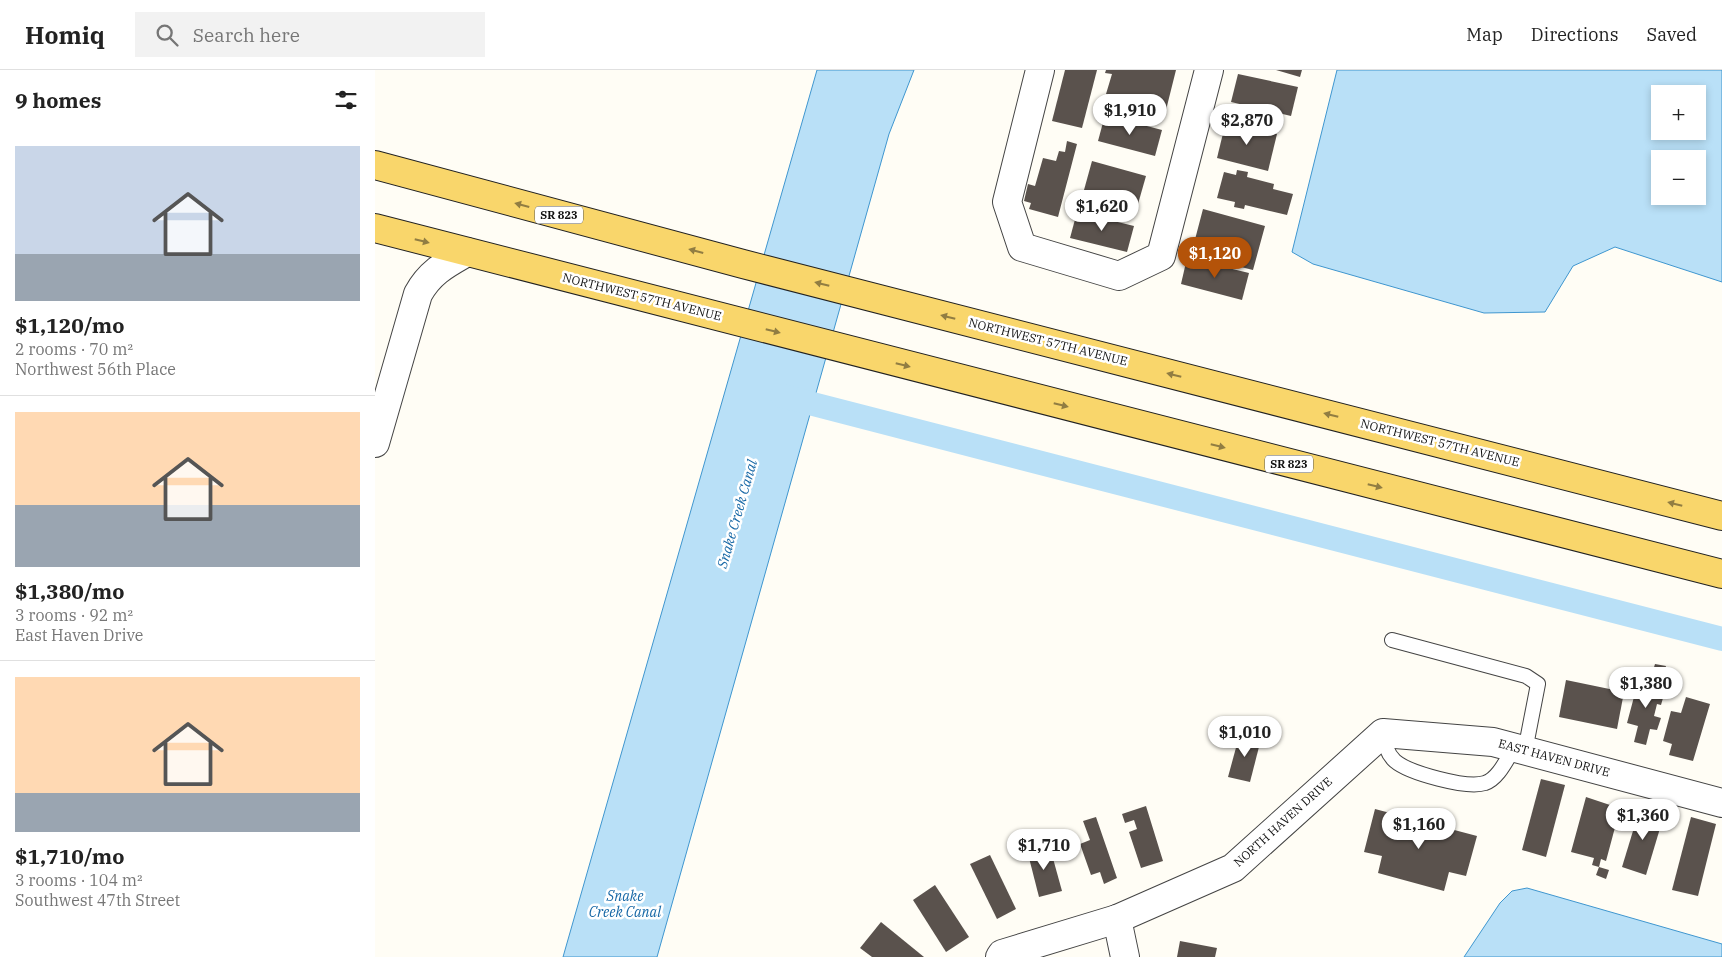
<!DOCTYPE html>
<meta charset="utf-8">
<style>
body{margin:0;font-family:"IBM Plex Serif",serif;background:#f2f2f2;color:#222;height:100vh;display:flex;flex-direction:column;font-size:19px;white-space:nowrap}
*{box-sizing:border-box;margin:0}
p{font-size:16px;color:#767676}
.icon{flex:none;width:28px;height:28px;fill:none;stroke:currentColor;stroke-width:2;stroke-linecap:round;stroke-linejoin:round}
.map{position:relative;flex:1;overflow:hidden}
.sheet{display:flex;flex-direction:column;background:#fff;width:375px}
.sheet>*{flex:none}
.tools{position:absolute;left:1276px;top:15px;display:grid;gap:10px}
.tools a{display:grid;place-items:center;width:55px;height:55px;border-radius:0px;background:#fff;box-shadow:0 2px 8px #0003;font-size:25px}
.price{position:absolute;translate:-50% -42px;padding:0 11px;border-radius:18px;background:#fff;color:#222;font-size:16px;line-height:32px;filter:drop-shadow(0 1px 2px #0008)}
.price::after{content:'';position:absolute;left:50%;top:30px;width:15px;height:11px;margin-left:-8px;background:inherit;clip-path:polygon(0 0,100% 0,50% 100%)}
.price.selected{background:#b45309;color:#fff}
ul{padding:0;list-style:none}
li{display:grid;align-content:center;gap:10px;height:265px;padding:0 15px}
li+li{border-top:1px solid #e0e0e0}
li span{display:grid;place-items:center;height:155px;border-radius:0px;color:#555}
li>.icon{margin-inline-start:auto}
span .icon{width:90px;height:90px;fill:#fffc;stroke-width:1}
li b{font-size:21px}
h2{display:flex;justify-content:space-between;align-items:center;height:60px;padding:0 15px;font-size:21px}
header{display:flex;align-items:center;gap:30px;box-sizing:border-box;height:70px;padding:0 25px;background:#fff;border-bottom:1px solid #e0e0e0}
header strong{font-size:24px}
nav{display:flex;gap:28px;margin-inline-start:auto;font-size:18px}
.search{width:350px;height:45px;background:#f2f2f2;display:flex;align-items:center;gap:12px;box-sizing:border-box;padding:0 18px;border-radius:0px;color:#767676;font-size:19px}
main{display:flex;flex:1;min-height:0}
.map>svg:first-child{display:block}
.water{fill:#b9e0f7;stroke:#3f96cf;fill-rule:evenodd}
.lines{fill:none;stroke-linecap:round;stroke-linejoin:round}
.canal{stroke:#b9e0f7;stroke-width:24}
.building{fill:#5a524d}
.lane-casing{stroke:#444;stroke-width:16}
.street-casing{stroke:#444;stroke-width:30}
.primary-casing{stroke:#222;stroke-width:30}
.lane{stroke:#fff;stroke-width:14}
.street{stroke:#fff;stroke-width:28}
.primary{stroke:#f9d66b;stroke-width:28}
.oneway{fill:#917d42}
.labels{text-anchor:middle;stroke-width:5;stroke-linejoin:round;paint-order:stroke}
.shield{fill:#fff;stroke:#585858;stroke-width:1}
.shield-label{font-size:11px;font-weight:bold;fill:#111}
.street-label{font-size:12px;fill:#111;stroke:#fff}
.water-label{font-size:14px;font-style:italic;fill:#1768a6;stroke:#fff}
</style>
<header>
<strong>Homiq</strong>
<div class="search"><svg class="icon" aria-label="search" viewBox="0 0 24 24"><circle cx="10" cy="10" r="6"/><path d="M15 15l6 6"/></svg>Search here</div>
<nav><a>Map</a><a>Directions</a><a>Saved</a></nav>
</header>
<main>
<section class="sheet">
<h2>9 homes<svg class="icon" aria-label="filters" viewBox="0 0 24 24"><path d="M4 7h16M4 17h16"/><circle cx="9" cy="7" r="2"/><circle cx="15" cy="17" r="2"/></svg></h2>
<ul>
<li><span style="background:linear-gradient(#c9d6e8 70%,#9aa5b1 0)"><svg class="icon" aria-label="home" viewBox="0 0 24 24"><path d="M3 11l9-7 9 7M6 9v11h12V9"/></svg></span><div><b>$1,120/mo</b><p>2 rooms · 70 m²</p><p>Northwest 56th Place</p></div></li>
<li><span style="background:linear-gradient(#ffd9b3 60%,#9aa5b1 0)"><svg class="icon" aria-label="home" viewBox="0 0 24 24"><path d="M3 11l9-7 9 7M6 9v11h12V9"/></svg></span><div><b>$1,380/mo</b><p>3 rooms · 92 m²</p><p>East Haven Drive</p></div></li>
<li><span style="background:linear-gradient(#ffd9b3 75%,#9aa5b1 0)"><svg class="icon" aria-label="home" viewBox="0 0 24 24"><path d="M3 11l9-7 9 7M6 9v11h12V9"/></svg></span><div><b>$1,710/mo</b><p>3 rooms · 104 m²</p><p>Southwest 47th Street</p></div></li>
</ul>
</section>
<div class="map">
<svg width="1347" height="887" viewBox="0 0 1347 887">
<rect width="100%" height="100%" fill="#fffdf5"/>
<g class="water">
<polygon points="442,0 539,0 514,64 282,887 188,887"/>
<path d="M962 0H1347V212L1240 177 1198 196 1170 242 1109 243 938 194 917 182ZM1285 24H1322V61H1285ZM1285 89H1322V126H1285Z"/>
<polygon points="1152,818 1347,874 1347,887 1089,887 1125,833 1137,821"/>
</g>
<g class="lines">
<polyline class="canal" points="407,326 1347,569"/>
</g>
<g class="building">
<polygon points="690,0 722,0 707,58 677,51"/>
<polygon points="731,0 801,0 791,40 731,24 737,4 730,3"/>
<polygon points="901,0 927,0 925,7"/>
<polygon points="863,4 923,17 916,46 856,32"/>
<polygon points="730,45 787,60 780,86 723,71"/>
<polygon points="851,51 902,64 893,101 842,88"/>
<polygon points="692,71 702,74 683,147 654,139 656,133 649,131 653,114 660,116 668,88 681,91 684,81 690,82"/>
<polygon points="717,91 771,106 763,134 709,120"/>
<polygon points="862,100 873,102 872,107 899,114 898,119 918,124 912,145 870,135 869,139 859,137 860,132 842,128 849,102 861,105"/>
<polygon points="828,139 890,156 878,200 866,197 868,190 847,184 845,191 839,189 841,183 818,177"/>
<polygon points="702,142 759,156 752,182 695,168"/>
<polygon points="812,188 874,203 867,230 806,214"/>
<polygon points="1280,594 1291,596 1288,607 1277,604"/>
<polygon points="1275,608 1288,612 1286,619 1291,620 1290,625 1284,624 1284,627 1288,628 1286,635 1282,634 1279,646 1286,648 1282,660 1275,659 1271,675 1259,672 1263,656 1252,653 1263,612 1273,615"/>
<polygon points="1191,610 1249,622 1242,659 1184,647"/>
<polygon points="1311,627 1335,634 1318,691 1294,685 1297,674 1288,671 1296,641 1306,643"/>
<polygon points="865,663 886,669 875,712 853,707"/>
<polygon points="1166,709 1190,715 1171,787 1147,780"/>
<polygon points="1211,727 1235,735 1232,747 1242,750 1231,791 1226,789 1224,797 1217,795 1219,788 1196,782"/>
<polygon points="771,736 788,791 766,798 754,762 762,759 759,750 750,753 747,744"/>
<polygon points="1265,738 1289,745 1271,805 1247,797"/>
<polygon points="1000,739 1102,766 1091,806 1074,802 1069,821 1003,803 1007,786 989,782"/>
<polygon points="721,747 742,808 729,814 725,802 716,805 705,774 715,770 708,751"/>
<polygon points="1316,747 1341,754 1323,826 1297,820"/>
<polygon points="674,774 687,821 664,827 652,780"/>
<polygon points="615,785 641,839 622,849 595,794"/>
<polygon points="1224,797 1234,800 1231,809 1221,805"/>
<polygon points="560,815 594,867 571,882 538,830"/>
<polygon points="506,852 549,887 497,887 485,878"/>
<polygon points="805,871 842,878 840,887 802,887"/>
</g>
<g class="lines">
<defs>
<g id="lane">
<polyline points="1017,570 1151,606 1163,614 1150,681"/>
<path d="M1008 663C1010 674 1012 684 1020 691 1034 703 1092 719 1110 713 1123 709 1132 689 1139 678"/>
</g>
<g id="street">
<polyline points="665,0 632,132 647,177 744,206 786,186 834,0"/>
<path d="M0 373 43 224C55 202 71 194 92 182"/>
<polyline points="742,849 750,887"/>
<polyline points="625,887 627,884 742,849 858,798 1008,663 1118,672 1347,733"/>
</g>
<g id="primary">
<polyline points="0,95 368,194 1347,446"/>
<polyline points="0,158 1347,504"/>
</g>
</defs>
<use href="#lane" class="lane-casing"/>
<use href="#street" class="street-casing"/>
<use href="#primary" class="primary-casing"/>
<use href="#lane" class="lane"/>
<use href="#street" class="street"/>
<use href="#primary" class="primary"/>
</g>
<defs><path id="oneway-solid" d="M-6-.8H1V-3.2L6.5 0L1 3.2V.8H-6Z" transform="scale(1.25)"/></defs>
<g class="oneway">
<use href="#oneway-solid" transform="translate(147 135) rotate(-165)"/>
<use href="#oneway-solid" transform="translate(47 171) rotate(14)"/>
<use href="#oneway-solid" transform="translate(321 181) rotate(-165)"/>
<use href="#oneway-solid" transform="translate(447 214) rotate(-166)"/>
<use href="#oneway-solid" transform="translate(573 247) rotate(-166)"/>
<use href="#oneway-solid" transform="translate(398 261) rotate(14)"/>
<use href="#oneway-solid" transform="translate(528 295) rotate(14)"/>
<use href="#oneway-solid" transform="translate(799 305) rotate(-166)"/>
<use href="#oneway-solid" transform="translate(686 335) rotate(14)"/>
<use href="#oneway-solid" transform="translate(956 345) rotate(-166)"/>
<use href="#oneway-solid" transform="translate(843 376) rotate(14)"/>
<use href="#oneway-solid" transform="translate(1000 416) rotate(14)"/>
<use href="#oneway-solid" transform="translate(1300 434) rotate(-166)"/>
</g>
<g class="labels">
<g class="shield">
<rect x="160" y="136.5" width="48" height="17" rx="4"/>
<rect x="890" y="385.5" width="48" height="17" rx="4"/>
</g>
<g class="shield-label">
<text x="184" y="149">SR 823</text>
<text x="914" y="398">SR 823</text>
</g>
<g class="street-label">
<text transform="translate(267 227) rotate(14)" y="4">NORTHWEST 57TH AVENUE</text>
<text transform="translate(673 272) rotate(14)" y="4">NORTHWEST 57TH AVENUE</text>
<text transform="translate(1065 373) rotate(14)" y="4">NORTHWEST 57TH AVENUE</text>
<text transform="translate(1179 688) rotate(15)" y="4">EAST HAVEN DRIVE</text>
<text transform="translate(908 752) rotate(-42)" y="4">NORTH HAVEN DRIVE</text>
</g>
<g class="water-label">
<text transform="translate(362 444) rotate(-74)" y="5">Snake Creek Canal</text>
<text x="250" y="831">Snake<tspan x="250" dy="16">Creek Canal</tspan></text>
</g>
</g>
</svg>
<div class="tools">
<a>+</a>
<a>−</a>
</div>
<b class="price" style="left:755px;top:66px">$1,910</b>
<b class="price" style="left:872px;top:76px">$2,870</b>
<b class="price" style="left:727px;top:162px">$1,620</b>
<b class="price selected" style="left:840px;top:209px">$1,120</b>
<b class="price" style="left:1271px;top:639px">$1,380</b>
<b class="price" style="left:870px;top:688px">$1,010</b>
<b class="price" style="left:1268px;top:771px">$1,360</b>
<b class="price" style="left:1044px;top:780px">$1,160</b>
<b class="price" style="left:669px;top:801px">$1,710</b>
</div>
</main>
